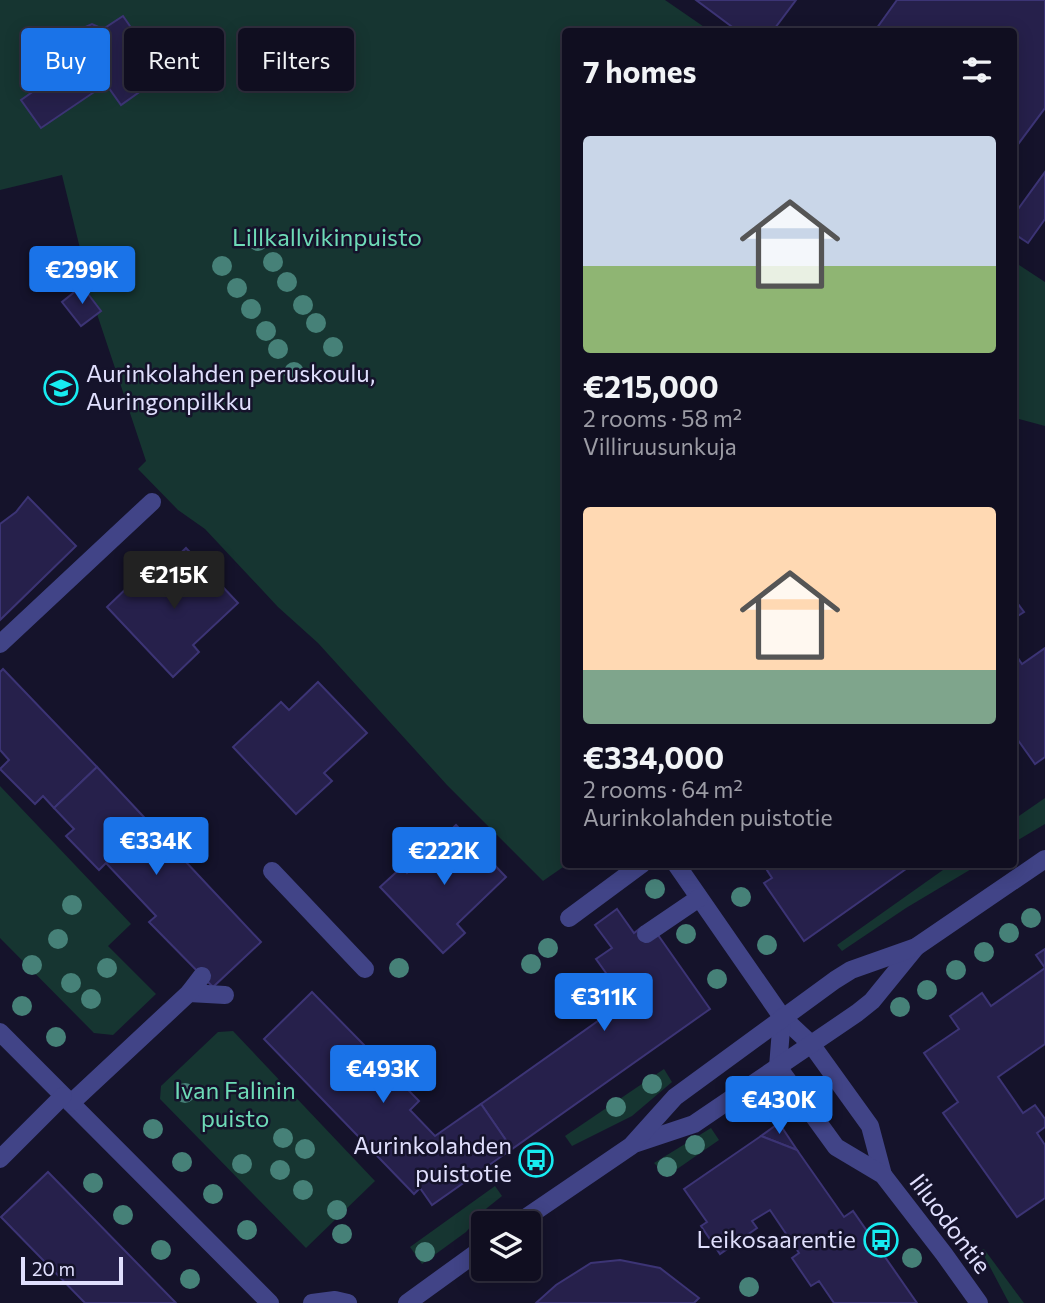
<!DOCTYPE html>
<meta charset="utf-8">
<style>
body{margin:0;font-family:Commissioner,sans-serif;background:#191729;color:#f1f3f6;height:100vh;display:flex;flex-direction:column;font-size:26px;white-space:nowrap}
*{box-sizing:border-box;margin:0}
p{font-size:23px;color:#9c9ca5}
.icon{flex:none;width:38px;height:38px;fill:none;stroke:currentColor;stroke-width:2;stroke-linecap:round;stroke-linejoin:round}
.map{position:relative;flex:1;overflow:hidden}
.panel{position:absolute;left:562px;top:28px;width:455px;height:840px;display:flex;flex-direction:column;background:#100e20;border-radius:7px;box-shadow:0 4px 18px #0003,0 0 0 2px #302e3e}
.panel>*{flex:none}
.hud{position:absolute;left:21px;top:28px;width:436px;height:63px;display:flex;gap:14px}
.buttons{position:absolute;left:471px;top:1211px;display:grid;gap:14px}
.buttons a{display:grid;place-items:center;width:70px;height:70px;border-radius:7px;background:#100e20;box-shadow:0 4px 18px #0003,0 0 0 2px #302e3e;font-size:35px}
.scale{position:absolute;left:21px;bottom:18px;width:102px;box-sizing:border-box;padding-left:7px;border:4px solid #e0dffd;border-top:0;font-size:19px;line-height:24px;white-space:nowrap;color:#e0dffd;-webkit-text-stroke:5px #15132b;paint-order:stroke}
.price{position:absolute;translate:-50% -60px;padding:0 16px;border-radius:7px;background:#1a73e8;color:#fff;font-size:23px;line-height:46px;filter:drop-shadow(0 2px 4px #0008)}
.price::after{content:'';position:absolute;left:50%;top:42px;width:21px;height:16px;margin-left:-10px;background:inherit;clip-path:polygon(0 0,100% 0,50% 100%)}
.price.current{background:#222;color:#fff}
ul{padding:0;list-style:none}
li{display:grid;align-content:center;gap:14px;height:371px;padding:0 21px}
li span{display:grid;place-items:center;height:217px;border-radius:7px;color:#555}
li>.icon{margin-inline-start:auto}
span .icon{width:126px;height:126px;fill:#fffc;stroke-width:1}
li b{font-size:30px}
h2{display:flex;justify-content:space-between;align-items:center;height:84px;padding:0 21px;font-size:30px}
.chip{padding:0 24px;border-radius:7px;background:#100e20;box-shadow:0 4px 18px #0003,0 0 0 2px #302e3e;font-size:24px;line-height:63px}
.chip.current{background:#1a73e8;color:#fff}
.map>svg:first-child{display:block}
.green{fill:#163531}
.building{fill:#26204b;stroke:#3c3475;stroke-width:2}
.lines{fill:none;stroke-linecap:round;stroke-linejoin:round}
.minor{stroke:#414487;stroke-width:18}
.tree{fill:#468178}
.labels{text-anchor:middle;stroke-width:5;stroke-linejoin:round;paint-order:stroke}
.park-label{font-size:24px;fill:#6edbb7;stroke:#15132b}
.poi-label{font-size:24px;fill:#e0dffd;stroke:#15132b;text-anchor:end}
.street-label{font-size:24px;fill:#e0dffd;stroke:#15132b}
</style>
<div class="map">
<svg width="1045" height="1303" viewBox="0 0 1045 1303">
<rect width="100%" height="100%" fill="#15132b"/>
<g class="green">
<polygon points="0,0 665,0 710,31 565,32 566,865 543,881 447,785 318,643 278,607 205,529 178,510 138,469 146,461 97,314 82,286 88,281 62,175 0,190"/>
<polygon points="1013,261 1045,282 1045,426 1019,419 1013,422"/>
<polygon points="0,786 131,924 108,946 156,994 113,1035 94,1033 0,938"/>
<polygon points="1045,798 1045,824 1013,843 1013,820"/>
<polygon points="950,865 978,865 906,908 842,951 837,945"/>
<polygon points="233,1031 375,1181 306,1248 160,1099 161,1086 218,1032"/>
<polygon points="664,1069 672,1082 632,1116 572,1146 565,1136"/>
<polygon points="711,1128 719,1140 670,1174 662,1171 654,1163"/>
<polygon points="495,1186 502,1196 487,1208 466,1232 422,1264 410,1247"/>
<polygon points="984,1249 1024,1303 1009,1303 981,1250"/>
</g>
<g class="building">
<polygon points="696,0 796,0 772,32 739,32"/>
<polygon points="897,0 1045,0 1045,108 1013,151 1013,32 874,32"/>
<polygon points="123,16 150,55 132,69 145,88 121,105 106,84 41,128 21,100 68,67 62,58 82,44 80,37 83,28 92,24 103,29"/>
<polygon points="1045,172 1045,219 1028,243 1013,233 1013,216"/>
<polygon points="82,286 101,311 81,326 62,302"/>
<polygon points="28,497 76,546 0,620 0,524 16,512"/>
<polygon points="186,548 238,603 193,645 199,652 173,677 107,607 133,582 141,591"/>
<polygon points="1013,597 1024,612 1013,619"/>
<polygon points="1045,648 1045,757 1035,764 1015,736 1013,737 1013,651 1022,664"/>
<polygon points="3,669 97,767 54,808 43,796 35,804 0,769 9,760 0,750 0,672"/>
<polygon points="318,682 367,733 324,773 332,781 296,814 233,747 281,702 289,710"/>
<polygon points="97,767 261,942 213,987 149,922 156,916 106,863 99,870 66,836 74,829 54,808"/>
<polygon points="456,825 506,877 457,924 465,933 443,953 380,887 402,867 407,873"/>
<polygon points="763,864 913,864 804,941 764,883 772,878"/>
<polygon points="617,909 634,933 642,927 658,935 710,1009 512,1149 481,1104 626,1001 596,959 612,948 595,925"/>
<polygon points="1045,949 1045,968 1036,955"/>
<polygon points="1045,968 1045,1044 998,1077 1023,1113 1035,1105 1045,1119 1045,1127 1037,1133 1045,1145 1045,1198 1017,1217 943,1113 958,1102 924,1053 959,1029 950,1016 982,993 991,1006"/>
<polygon points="312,992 419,1101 410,1110 435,1136 481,1104 512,1149 432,1205 420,1188 414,1194 264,1039"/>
<polygon points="779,1123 797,1150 761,1136"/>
<polygon points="761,1136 797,1150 844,1217 853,1211 917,1303 834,1303 819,1281 811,1286 792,1258 799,1253 770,1210 752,1221 757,1228 720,1254 701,1226 707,1222 684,1189"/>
<polygon points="48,1172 87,1212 176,1303 85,1303 1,1217"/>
<polygon points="620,1260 660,1268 699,1298 694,1303 536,1303 556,1285 591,1263"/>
</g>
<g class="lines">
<g class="minor">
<polyline points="0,644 152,502"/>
<polyline points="676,864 782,1017 811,1044 870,1126 883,1175"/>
<polyline points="272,871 365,969"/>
<polyline points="569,918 642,864"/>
<polyline points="646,934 699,898"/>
<polyline points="189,993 225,995"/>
<polyline points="782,1017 778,1067 836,1147 883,1175 944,1254 979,1303"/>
<polyline points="0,1032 270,1303"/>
<polyline points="71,1103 189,993 202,976"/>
<polyline points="634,1144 694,1124 857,1013 872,1001 916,947"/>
<polyline points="0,1159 63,1096"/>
<polyline points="518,1223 631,1146 675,1097 835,980 851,970 916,947 1045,859"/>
<polyline points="312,1303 335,1300 348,1303"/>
<polyline points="407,1303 483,1248"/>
</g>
</g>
<g class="tree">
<circle cx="198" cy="69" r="10"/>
<circle cx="258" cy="241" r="10"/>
<circle cx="273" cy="262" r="10"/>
<circle cx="222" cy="266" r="10"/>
<circle cx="287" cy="282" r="10"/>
<circle cx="237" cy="288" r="10"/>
<circle cx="303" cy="305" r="10"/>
<circle cx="251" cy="309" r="10"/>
<circle cx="316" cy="323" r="10"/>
<circle cx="266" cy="331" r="10"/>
<circle cx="333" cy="347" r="10"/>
<circle cx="278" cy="349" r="10"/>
<circle cx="294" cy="372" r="10"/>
<circle cx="655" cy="889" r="10"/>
<circle cx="741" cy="897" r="10"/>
<circle cx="72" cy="905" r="10"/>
<circle cx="1031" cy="918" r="10"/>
<circle cx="1009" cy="933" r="10"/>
<circle cx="686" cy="934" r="10"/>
<circle cx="58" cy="939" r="10"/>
<circle cx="767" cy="945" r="10"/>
<circle cx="548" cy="948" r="10"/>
<circle cx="984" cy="952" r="10"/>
<circle cx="531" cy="964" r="10"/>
<circle cx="32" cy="965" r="10"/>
<circle cx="107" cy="968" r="10"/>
<circle cx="399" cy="968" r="10"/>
<circle cx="956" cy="970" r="10"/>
<circle cx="717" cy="979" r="10"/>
<circle cx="71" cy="983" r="10"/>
<circle cx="927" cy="990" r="10"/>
<circle cx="91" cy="999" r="10"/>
<circle cx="22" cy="1006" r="10"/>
<circle cx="900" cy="1007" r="10"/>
<circle cx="56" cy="1037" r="10"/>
<circle cx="652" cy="1084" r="10"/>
<circle cx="185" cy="1093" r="10"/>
<circle cx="616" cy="1107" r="10"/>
<circle cx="153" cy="1129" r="10"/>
<circle cx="283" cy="1138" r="10"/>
<circle cx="695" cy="1145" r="10"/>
<circle cx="305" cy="1149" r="10"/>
<circle cx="182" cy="1162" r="10"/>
<circle cx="242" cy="1164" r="10"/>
<circle cx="667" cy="1167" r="10"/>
<circle cx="280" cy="1170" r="10"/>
<circle cx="93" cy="1183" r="10"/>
<circle cx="303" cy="1190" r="10"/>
<circle cx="213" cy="1194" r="10"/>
<circle cx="337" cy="1210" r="10"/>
<circle cx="123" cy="1215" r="10"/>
<circle cx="247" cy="1230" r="10"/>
<circle cx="342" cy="1234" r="10"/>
<circle cx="161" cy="1250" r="10"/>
<circle cx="425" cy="1252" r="10"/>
<circle cx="912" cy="1258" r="10"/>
<circle cx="190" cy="1279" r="10"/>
<circle cx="749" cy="1287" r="10"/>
</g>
<defs>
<symbol id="school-ring" viewBox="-11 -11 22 22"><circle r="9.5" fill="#15132b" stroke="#17ecf1" stroke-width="1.5"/><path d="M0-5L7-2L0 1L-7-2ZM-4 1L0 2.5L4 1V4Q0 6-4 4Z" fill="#17ecf1"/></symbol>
<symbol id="bus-ring" viewBox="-11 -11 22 22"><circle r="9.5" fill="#15132b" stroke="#17ecf1" stroke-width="1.5"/><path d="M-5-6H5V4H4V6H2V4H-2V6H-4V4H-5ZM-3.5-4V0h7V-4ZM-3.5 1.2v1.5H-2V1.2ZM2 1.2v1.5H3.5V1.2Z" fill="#17ecf1"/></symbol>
</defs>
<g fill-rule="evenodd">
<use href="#school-ring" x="42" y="369" width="38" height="38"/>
<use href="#bus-ring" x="517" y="1141" width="38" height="38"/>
<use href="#bus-ring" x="862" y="1221" width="38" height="38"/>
</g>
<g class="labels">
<g class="park-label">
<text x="327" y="246">Lillkallvikinpuisto</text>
<text x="235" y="1099">Ivan Falinin<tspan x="235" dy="28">puisto</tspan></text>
</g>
<g class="poi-label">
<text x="86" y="382" text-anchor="start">Aurinkolahden peruskoulu,<tspan x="86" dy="28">Auringonpilkku</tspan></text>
<text x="512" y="1154">Aurinkolahden<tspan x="512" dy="28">puistotie</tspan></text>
<text x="856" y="1248">Leikosaarentie</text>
</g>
<g class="street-label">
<text transform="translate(950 1224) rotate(53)" y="8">Iiluodontie</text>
</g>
</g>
</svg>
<div class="buttons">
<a><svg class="icon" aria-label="layers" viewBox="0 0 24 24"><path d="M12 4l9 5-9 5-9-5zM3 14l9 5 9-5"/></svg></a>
</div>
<div class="scale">20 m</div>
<b class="price" style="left:82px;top:306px">€299K</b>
<b class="price current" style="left:174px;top:611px">€215K</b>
<b class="price" style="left:156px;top:877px">€334K</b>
<b class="price" style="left:444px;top:887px">€222K</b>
<b class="price" style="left:604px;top:1033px">€311K</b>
<b class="price" style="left:383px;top:1105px">€493K</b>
<b class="price" style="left:779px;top:1136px">€430K</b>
<div class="hud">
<a class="chip current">Buy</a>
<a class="chip">Rent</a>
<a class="chip">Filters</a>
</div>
<section class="panel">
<h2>7 homes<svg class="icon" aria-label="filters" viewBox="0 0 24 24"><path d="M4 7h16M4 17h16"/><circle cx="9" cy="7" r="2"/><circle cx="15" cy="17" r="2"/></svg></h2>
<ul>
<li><span style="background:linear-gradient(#c9d6e8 60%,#8fb573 0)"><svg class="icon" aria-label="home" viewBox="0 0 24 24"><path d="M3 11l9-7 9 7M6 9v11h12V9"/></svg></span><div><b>€215,000</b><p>2 rooms · 58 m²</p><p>Villiruusunkuja</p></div></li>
<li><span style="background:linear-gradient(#ffd9b3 75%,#7fa58c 0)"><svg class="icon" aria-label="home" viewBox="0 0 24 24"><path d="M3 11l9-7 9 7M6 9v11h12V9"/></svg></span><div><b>€334,000</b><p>2 rooms · 64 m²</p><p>Aurinkolahden puistotie</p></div></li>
</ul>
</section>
</div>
